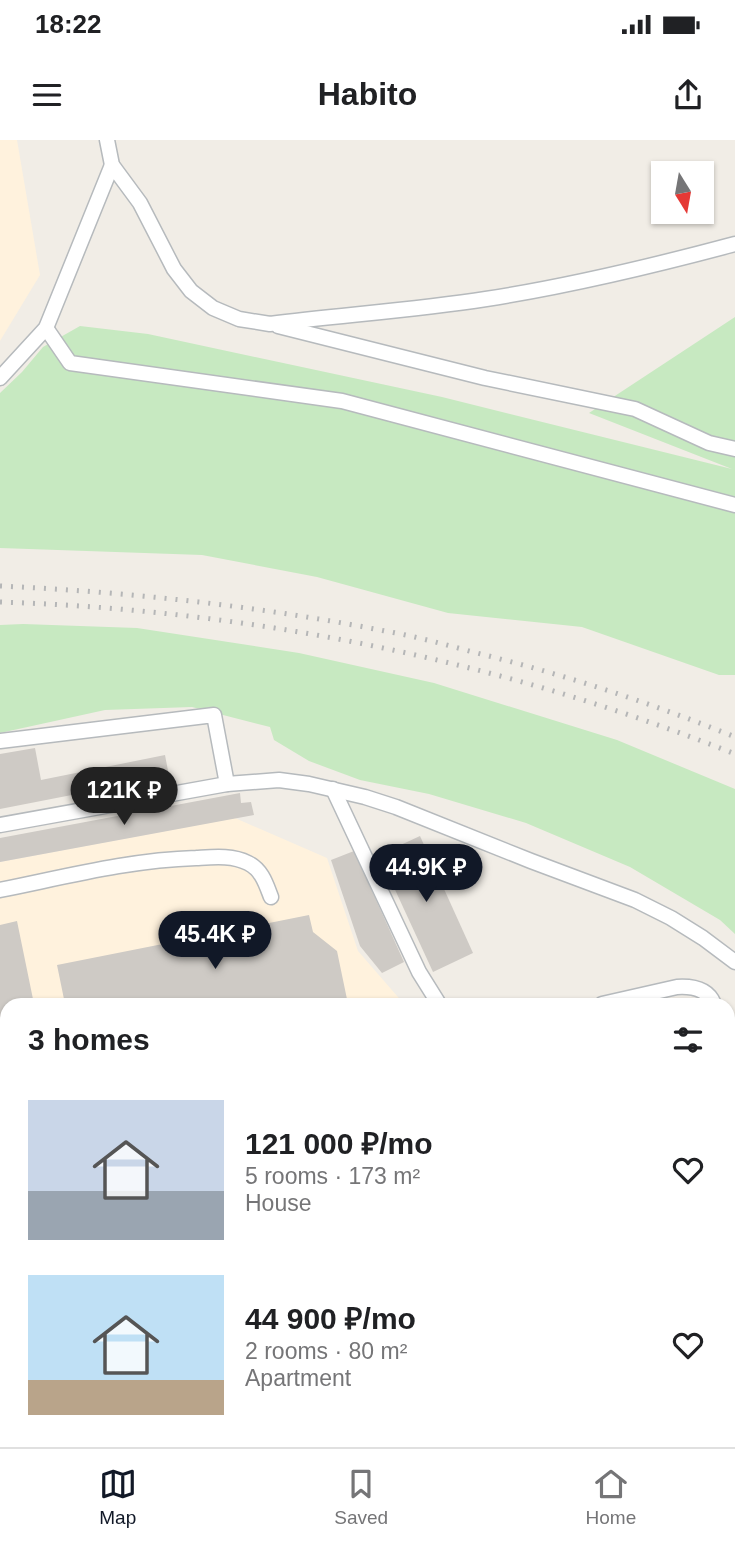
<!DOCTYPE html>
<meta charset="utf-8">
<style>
body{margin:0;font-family:Arial,sans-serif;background:#f6f6f6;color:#202124;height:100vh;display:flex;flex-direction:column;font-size:26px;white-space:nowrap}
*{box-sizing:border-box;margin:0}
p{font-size:23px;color:#757577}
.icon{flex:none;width:38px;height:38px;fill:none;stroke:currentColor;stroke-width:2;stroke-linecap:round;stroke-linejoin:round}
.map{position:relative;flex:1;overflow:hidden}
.details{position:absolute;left:0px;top:858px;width:735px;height:450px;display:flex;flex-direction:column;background:#fff;border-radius:21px 21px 0 0;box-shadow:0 2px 5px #0004}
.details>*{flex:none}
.needle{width:46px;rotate:169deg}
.buttons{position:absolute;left:651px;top:21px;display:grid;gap:14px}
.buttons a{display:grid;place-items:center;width:63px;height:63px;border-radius:0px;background:#fff;box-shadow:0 2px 5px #0004;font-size:35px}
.price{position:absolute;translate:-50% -60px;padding:0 16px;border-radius:24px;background:#111827;color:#fff;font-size:23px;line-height:46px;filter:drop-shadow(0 2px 4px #0008)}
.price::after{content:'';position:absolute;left:50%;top:42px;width:21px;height:16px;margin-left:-10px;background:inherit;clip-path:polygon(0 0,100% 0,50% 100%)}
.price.on{background:#222;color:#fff}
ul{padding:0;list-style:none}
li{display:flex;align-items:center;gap:21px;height:175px;padding:0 28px}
li span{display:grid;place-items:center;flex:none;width:196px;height:140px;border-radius:0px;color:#555}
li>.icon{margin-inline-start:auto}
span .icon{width:84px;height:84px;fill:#fffc;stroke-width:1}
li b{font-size:30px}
h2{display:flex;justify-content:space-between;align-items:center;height:84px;padding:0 28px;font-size:30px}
.status{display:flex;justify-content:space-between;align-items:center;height:49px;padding:0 35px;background:#fff;direction:ltr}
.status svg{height:19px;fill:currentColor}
header{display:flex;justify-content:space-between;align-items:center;height:91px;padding:0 28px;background:#fff;font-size:32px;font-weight:600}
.dock{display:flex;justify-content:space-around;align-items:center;height:98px;border-top:2px solid #e0e0e0;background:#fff;font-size:19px;color:#757577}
.dock a{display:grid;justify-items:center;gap:4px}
.dock .on{color:#111827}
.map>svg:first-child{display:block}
.commercial{fill:#fff2dd}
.industrial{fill:#e1dfda}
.green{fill:#c7e9c1}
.building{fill:#cecac5}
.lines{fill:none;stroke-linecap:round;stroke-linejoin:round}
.service-casing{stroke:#b6babd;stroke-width:17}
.service{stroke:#fff;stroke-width:14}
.rail{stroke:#b5b6b7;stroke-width:5;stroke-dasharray:2 9;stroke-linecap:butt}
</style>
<div class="status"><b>18:22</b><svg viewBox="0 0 49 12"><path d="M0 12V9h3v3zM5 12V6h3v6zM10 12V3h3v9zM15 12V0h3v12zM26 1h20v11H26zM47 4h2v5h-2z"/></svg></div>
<header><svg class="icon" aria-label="menu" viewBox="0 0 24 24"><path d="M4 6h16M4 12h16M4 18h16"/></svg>Habito<svg class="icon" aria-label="share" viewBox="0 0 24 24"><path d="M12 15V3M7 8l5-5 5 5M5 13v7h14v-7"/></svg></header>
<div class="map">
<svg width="735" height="1307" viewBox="0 0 735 1307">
<rect width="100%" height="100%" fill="#f1ede6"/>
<g class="commercial">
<polygon points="0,0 17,0 40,135 0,201"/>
<polygon points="235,678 327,718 358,811 404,864 7,864 7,1300 9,1300 0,1302 0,722"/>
</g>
<polygon class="industrial" points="728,1185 735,1185 735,1307 0,1307 0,1302 9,1300 728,1300"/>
<g class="green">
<polygon points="735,177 735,535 719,535 582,487 448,473 317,437 202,415 0,408 0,253 22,232 43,207 80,186 148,194 442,257 732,329 589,273"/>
<polygon points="23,484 137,488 299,513 434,543 617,600 735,649 735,794 720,780 630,727 526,683 429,654 360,640 309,621 274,600 270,587 192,567 105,570 0,593 0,485"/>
</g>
<g class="building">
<polygon points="35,608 41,640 165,615 169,636 0,669 0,614"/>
<polygon points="240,653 241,663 251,662 254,675 0,722 0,698"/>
<polygon points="420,696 473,813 433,832 379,715"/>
<polygon points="354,711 404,822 382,833 360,806 331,720"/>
<polygon points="309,775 313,792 337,811 348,864 65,864 57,825"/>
<polygon points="17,781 34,864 7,864 7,1222 0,1224 0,785"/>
<polygon points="735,1289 735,1307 490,1307 490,1306 517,1300 663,1300 664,1303 677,1300 728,1300 728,1290"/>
</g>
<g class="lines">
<defs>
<g id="service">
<path d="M107 0 112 25 140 63 174 129 191 151 213 168 239 179 270 184C342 175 415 170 486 159 570 146 653 126 735 104"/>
<polyline points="278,186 485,238 635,269 709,303 735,309"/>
<polyline points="46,188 70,223 342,261 735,365"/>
<polyline points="0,238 46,188 112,25"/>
<polyline points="0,601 214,575 227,644"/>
<polyline points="333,649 419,832 439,864"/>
<polyline points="0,685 227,644 279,640 309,644 365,657 396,667 531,721 635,760 671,778 703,798 735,822"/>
<path d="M0 750C65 737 129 720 196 718 214 717 232 715 248 723 262 730 266 744 271 757"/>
<path d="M602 864 677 847C693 846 708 849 714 864"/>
<polyline points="728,921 735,953"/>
<polyline points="728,1227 735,1226"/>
<polyline points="0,1260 7,1259"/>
<polyline points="340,1307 373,1300"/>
</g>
</defs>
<use href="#service" class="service-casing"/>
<use href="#service" class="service"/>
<g class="rail">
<path d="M0 446C129 452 258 466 385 491 414 496 443 504 473 512 562 534 649 562 735 597"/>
<path d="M0 462C251 470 502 521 735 614"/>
<polyline points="728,1124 735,1126"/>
<polyline points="0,1237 7,1236"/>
</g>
</g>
</svg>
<div class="buttons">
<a><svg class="needle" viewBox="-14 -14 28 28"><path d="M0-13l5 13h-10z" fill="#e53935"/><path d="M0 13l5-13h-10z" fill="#757577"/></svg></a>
</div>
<b class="price on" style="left:124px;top:687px">121K ₽</b>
<b class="price" style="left:426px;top:764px">44.9K ₽</b>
<b class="price" style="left:215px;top:831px">45.4K ₽</b>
<section class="details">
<h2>3 homes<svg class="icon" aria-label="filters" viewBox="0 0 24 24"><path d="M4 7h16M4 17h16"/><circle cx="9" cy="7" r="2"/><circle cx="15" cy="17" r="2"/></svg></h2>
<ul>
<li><span style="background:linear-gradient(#c9d6e8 65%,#9aa5b1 0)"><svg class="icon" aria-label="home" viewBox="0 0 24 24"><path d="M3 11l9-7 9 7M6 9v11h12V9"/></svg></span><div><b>121 000 ₽/mo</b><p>5 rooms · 173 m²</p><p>House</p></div><svg class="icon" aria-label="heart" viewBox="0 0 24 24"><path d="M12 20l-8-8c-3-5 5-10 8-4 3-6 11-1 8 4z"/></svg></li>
<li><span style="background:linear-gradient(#bfe0f5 75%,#b9a48a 0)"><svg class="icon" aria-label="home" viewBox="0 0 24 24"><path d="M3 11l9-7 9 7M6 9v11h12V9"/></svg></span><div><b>44 900 ₽/mo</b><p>2 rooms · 80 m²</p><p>Apartment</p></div><svg class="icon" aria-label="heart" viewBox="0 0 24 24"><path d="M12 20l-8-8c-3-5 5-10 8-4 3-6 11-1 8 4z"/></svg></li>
</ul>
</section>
</div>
<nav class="dock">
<a class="on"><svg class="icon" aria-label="map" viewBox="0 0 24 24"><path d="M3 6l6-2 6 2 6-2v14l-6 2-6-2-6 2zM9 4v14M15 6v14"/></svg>Map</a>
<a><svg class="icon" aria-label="saved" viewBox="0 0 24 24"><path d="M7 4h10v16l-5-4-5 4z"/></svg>Saved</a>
<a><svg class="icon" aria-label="home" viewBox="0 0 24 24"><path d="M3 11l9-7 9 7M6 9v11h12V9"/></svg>Home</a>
</nav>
